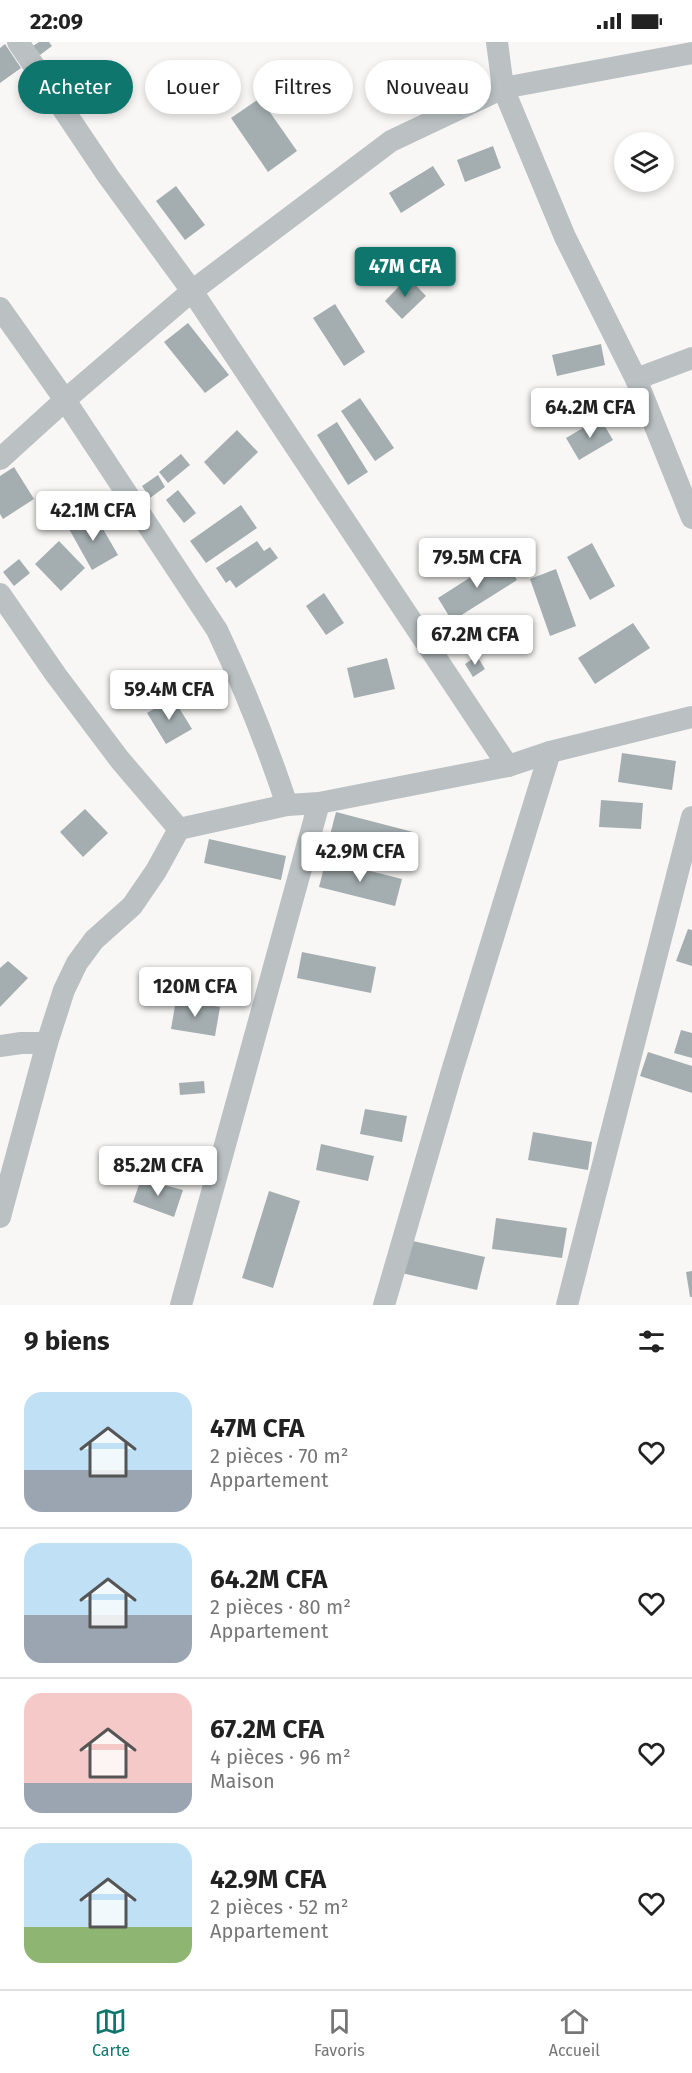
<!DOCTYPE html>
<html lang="fr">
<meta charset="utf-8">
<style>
body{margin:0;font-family:"Fira Sans",sans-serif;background:#f2f2f2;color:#222;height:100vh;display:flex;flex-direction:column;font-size:22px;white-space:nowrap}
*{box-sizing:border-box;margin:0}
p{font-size:20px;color:#767676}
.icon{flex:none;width:33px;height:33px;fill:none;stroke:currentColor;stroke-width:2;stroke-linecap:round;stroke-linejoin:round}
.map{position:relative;height:1263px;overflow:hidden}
.panel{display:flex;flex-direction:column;background:#fff;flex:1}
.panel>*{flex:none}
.guide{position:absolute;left:18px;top:18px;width:657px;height:54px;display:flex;gap:12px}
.buttons{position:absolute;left:614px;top:90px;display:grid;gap:12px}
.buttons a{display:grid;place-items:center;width:60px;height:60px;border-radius:50%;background:#fff;box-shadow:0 3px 9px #0003;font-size:30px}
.price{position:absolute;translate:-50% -51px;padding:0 14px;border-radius:6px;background:#fff;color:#222;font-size:20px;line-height:39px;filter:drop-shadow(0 2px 3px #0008)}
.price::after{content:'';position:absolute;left:50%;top:36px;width:18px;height:14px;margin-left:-9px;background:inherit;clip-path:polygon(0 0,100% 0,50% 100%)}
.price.selected{background:#0f766e;color:#fff}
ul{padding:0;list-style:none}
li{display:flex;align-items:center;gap:18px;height:150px;padding:0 24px}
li+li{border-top:2px solid #e0e0e0}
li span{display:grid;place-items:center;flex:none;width:168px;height:120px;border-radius:18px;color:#555}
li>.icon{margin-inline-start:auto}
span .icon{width:72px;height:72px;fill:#fffc;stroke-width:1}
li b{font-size:26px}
h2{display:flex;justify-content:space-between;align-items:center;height:72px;padding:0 24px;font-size:26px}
.tag{padding:0 21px;border-radius:27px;background:#fff;box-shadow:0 3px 9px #0003;font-size:21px;line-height:54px}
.tag.selected{background:#0f766e;color:#fff}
.status{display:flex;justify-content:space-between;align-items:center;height:42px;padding:0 30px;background:#fff;direction:ltr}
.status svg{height:16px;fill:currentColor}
.tab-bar{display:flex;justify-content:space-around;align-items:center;height:84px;border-top:2px solid #e0e0e0;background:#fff;font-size:16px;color:#767676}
.tab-bar a{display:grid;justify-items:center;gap:3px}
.tab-bar .selected{color:#0f766e}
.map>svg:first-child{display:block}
.building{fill:#a4aeb0}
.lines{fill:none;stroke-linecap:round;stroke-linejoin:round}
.minor{stroke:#bbc1c3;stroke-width:22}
</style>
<div class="status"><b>22:09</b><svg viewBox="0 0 49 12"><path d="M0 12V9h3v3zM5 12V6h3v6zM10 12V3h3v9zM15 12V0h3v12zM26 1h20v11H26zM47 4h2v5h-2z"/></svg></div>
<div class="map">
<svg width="692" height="1263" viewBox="0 0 692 1263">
<rect width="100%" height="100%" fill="#f8f7f6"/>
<g class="building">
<polygon points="39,0 49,0 52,4 40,13 33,4"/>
<polygon points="5,2 21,26 0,41 0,6"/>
<polygon points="260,56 297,109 268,130 231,76"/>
<polygon points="493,104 501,126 465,140 457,118"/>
<polygon points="433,124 445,143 401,171 389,151"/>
<polygon points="176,144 205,183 185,198 156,159"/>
<polygon points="408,235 426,254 402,277 385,259"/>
<polygon points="335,262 365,310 344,324 313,276"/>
<polygon points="188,281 229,333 205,351 164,300"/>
<polygon points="601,302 605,323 557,334 552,313"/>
<polygon points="360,356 394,406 375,419 341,369"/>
<polygon points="600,376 613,398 579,418 566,396"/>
<polygon points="337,380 368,430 348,443 317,393"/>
<polygon points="237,388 258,410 224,443 204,420"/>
<polygon points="181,412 190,423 168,441 159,430"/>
<polygon points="14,425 34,457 3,477 0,472 0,434"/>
<polygon points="158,433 165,445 150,456 142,444"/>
<polygon points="178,448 196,471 184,481 166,458"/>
<polygon points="241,463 257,486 206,521 190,499"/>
<polygon points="95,473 118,513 92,528 69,487"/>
<polygon points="59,499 85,526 61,549 35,522"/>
<polygon points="257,499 264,509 270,505 278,516 236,546 230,538 226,541 216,526"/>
<polygon points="592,501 615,544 590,558 567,515"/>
<polygon points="502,515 517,538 452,579 438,556"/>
<polygon points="19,517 30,531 14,544 3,530"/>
<polygon points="556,527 576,584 550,594 530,537"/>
<polygon points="324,551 344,581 326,593 306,564"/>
<polygon points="633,581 650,606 595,642 578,616"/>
<polygon points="477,614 485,627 473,635 465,622"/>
<polygon points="387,616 395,647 354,656 347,626"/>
<polygon points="173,656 192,687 166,702 147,671"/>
<polygon points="622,711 676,719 672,748 618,740"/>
<polygon points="601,758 643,761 641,787 599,785"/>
<polygon points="85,767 108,791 83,815 60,790"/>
<polygon points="336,770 413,790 406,817 329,797"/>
<polygon points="209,797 286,814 281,838 204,821"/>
<polygon points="326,818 402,837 395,864 319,845"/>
<polygon points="688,887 692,888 692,924 676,919"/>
<polygon points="302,910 376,925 371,951 297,936"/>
<polygon points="8,919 28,936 0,965 0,926"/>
<polygon points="176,958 220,965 215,994 171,987"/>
<polygon points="681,988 692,991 692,1016 674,1011"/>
<polygon points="648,1010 692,1024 692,1051 640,1034"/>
<polygon points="204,1039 205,1051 180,1053 179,1041"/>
<polygon points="365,1067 407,1074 402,1100 360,1092"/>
<polygon points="533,1090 592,1100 588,1128 528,1118"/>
<polygon points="321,1102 374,1114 368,1139 316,1128"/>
<polygon points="141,1137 183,1148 174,1175 133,1160"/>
<polygon points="269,1149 300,1159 273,1246 242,1236"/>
<polygon points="496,1176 567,1186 562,1216 492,1207"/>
<polygon points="404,1197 485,1215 477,1248 397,1230"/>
<polygon points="692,1229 692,1255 690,1255 686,1230"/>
</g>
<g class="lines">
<g class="minor">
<polyline points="18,0 108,134 192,249 508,724"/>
<polyline points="497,0 503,46 565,195 636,337 692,476"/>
<path d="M0 266 65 358 217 588C244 645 267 703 287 763"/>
<polyline points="636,337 692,316"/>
<polyline points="0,417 65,358 192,249 391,99 503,46 692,11"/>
<polyline points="0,552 56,633 120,718 179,787"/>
<polyline points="0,1004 21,1001 47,1001"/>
<polyline points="0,1175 47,1001 64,948 77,921 94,898 132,864 156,829 179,787 287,763 319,761 508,724 550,710 692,675"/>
<polyline points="181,1263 319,761"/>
<polyline points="384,1263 452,1029 550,710"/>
<polyline points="567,1263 692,775"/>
</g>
</g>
</svg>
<div class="buttons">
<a><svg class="icon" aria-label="layers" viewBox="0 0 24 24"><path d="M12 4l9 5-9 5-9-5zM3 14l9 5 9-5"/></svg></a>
</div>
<b class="price selected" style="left:405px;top:256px">47M CFA</b>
<b class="price" style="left:590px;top:397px">64.2M CFA</b>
<b class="price" style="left:93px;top:500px">42.1M CFA</b>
<b class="price" style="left:477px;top:547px">79.5M CFA</b>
<b class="price" style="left:475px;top:624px">67.2M CFA</b>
<b class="price" style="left:169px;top:679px">59.4M CFA</b>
<b class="price" style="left:360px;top:841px">42.9M CFA</b>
<b class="price" style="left:195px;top:976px">120M CFA</b>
<b class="price" style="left:158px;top:1155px">85.2M CFA</b>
<div class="guide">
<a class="tag selected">Acheter</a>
<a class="tag">Louer</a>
<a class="tag">Filtres</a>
<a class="tag">Nouveau</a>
</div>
</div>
<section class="panel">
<h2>9 biens<svg class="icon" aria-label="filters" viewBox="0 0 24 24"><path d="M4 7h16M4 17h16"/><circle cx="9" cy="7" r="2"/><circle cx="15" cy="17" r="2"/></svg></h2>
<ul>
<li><span style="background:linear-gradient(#bfe0f5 65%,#9aa5b1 0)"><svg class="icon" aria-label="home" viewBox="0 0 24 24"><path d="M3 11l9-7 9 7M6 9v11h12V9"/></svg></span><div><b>47M CFA</b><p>2 pièces · 70 m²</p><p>Appartement</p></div><svg class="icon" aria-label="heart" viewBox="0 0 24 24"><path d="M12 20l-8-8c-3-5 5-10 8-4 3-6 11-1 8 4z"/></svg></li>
<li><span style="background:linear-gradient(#bfe0f5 60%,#9aa5b1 0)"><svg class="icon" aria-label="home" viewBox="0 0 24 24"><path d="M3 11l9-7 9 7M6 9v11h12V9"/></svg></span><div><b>64.2M CFA</b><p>2 pièces · 80 m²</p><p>Appartement</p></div><svg class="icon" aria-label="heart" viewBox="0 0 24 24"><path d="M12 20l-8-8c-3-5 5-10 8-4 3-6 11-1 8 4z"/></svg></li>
<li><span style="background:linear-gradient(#f6c9c9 75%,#9aa5b1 0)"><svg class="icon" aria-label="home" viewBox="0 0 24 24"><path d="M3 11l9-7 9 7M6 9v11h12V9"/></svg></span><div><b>67.2M CFA</b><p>4 pièces · 96 m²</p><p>Maison</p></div><svg class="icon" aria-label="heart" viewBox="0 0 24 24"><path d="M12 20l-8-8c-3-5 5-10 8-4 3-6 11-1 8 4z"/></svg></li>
<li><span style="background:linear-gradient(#bfe0f5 70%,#8fb573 0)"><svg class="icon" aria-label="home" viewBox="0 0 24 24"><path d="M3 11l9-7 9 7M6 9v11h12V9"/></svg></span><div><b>42.9M CFA</b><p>2 pièces · 52 m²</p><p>Appartement</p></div><svg class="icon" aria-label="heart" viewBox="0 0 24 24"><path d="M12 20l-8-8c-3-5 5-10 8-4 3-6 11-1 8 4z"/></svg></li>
</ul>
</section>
<nav class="tab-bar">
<a class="selected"><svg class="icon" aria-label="map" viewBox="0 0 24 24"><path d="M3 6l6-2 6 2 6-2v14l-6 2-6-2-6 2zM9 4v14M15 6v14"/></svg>Carte</a>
<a><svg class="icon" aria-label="saved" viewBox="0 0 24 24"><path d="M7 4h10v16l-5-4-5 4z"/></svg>Favoris</a>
<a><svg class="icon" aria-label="home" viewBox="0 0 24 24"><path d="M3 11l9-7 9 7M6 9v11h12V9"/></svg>Accueil</a>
</nav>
